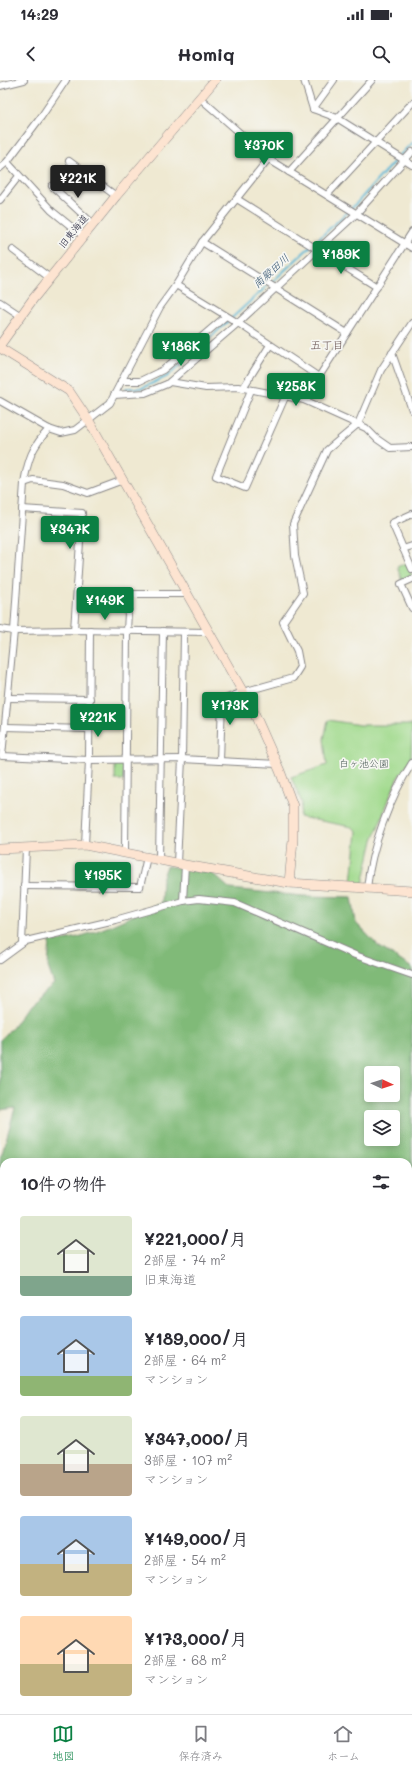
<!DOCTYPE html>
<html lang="ja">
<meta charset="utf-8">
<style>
body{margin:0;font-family:Mali,"Klee One",sans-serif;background:#f2f2f3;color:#2b2b33;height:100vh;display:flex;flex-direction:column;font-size:15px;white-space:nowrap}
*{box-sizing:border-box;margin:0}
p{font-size:13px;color:#7c7c81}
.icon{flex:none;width:22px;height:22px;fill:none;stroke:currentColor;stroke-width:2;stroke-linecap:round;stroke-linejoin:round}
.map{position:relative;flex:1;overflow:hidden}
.panel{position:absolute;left:0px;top:1078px;width:412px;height:556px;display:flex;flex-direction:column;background:#fff;border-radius:12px 12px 0 0;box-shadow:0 2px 6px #0003}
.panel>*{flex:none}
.needle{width:26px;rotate:93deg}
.controls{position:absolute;left:364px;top:986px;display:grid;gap:8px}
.controls a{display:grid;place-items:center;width:36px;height:36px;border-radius:4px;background:#fff;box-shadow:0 2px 6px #0003;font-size:20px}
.price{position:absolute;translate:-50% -34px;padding:0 9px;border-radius:4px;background:#0b8043;color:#fff;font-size:13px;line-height:26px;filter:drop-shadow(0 1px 2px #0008)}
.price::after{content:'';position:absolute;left:50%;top:24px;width:12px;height:9px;margin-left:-6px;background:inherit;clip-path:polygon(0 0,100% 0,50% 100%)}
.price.active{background:#222;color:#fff}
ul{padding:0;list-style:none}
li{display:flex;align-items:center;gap:12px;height:100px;padding:0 20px}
li span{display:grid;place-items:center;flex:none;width:112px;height:80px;border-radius:4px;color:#555}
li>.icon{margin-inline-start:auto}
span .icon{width:48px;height:48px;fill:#fffc;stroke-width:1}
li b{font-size:17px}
h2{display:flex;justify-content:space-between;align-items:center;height:48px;padding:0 20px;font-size:17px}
.status{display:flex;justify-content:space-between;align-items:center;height:28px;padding:0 20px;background:#fff;direction:ltr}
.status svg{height:11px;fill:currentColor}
header{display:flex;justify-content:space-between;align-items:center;height:52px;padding:0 20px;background:#fff;font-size:18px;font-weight:800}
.menu{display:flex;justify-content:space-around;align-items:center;height:56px;border-top:1px solid #e1e1e2;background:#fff;font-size:11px;color:#7c7c81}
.menu a{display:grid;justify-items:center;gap:2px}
.menu .active{color:#0b8043}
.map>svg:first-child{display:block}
.green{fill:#a1da8d;stroke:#627e64}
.forest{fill:#80ba78;stroke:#516e5a;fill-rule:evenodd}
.water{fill:#5ab8d8;stroke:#3e6d8a}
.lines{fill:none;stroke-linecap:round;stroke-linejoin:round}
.stream{stroke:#5ab8d8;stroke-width:2}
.street-casing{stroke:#888686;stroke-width:8}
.secondary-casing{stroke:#888686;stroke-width:10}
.street{stroke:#fff;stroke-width:6}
.secondary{stroke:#fde4d1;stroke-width:9}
.labels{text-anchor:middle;stroke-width:3.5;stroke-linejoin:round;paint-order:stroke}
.street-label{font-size:10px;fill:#22223b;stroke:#f6f6f2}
.park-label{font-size:10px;fill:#485954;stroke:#f6f6f2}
.water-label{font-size:11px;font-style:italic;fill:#365672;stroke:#f6f6f2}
.neighbourhood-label{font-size:11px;fill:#66514f;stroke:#f6f6f2}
</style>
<div class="status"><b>14:29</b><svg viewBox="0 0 49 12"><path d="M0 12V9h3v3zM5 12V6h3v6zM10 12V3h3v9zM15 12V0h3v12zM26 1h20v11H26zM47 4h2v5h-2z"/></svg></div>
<header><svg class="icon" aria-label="back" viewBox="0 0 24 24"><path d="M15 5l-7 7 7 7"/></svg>Homiq<svg class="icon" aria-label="search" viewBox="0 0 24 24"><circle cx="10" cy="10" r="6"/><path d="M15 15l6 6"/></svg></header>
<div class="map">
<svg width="412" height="1634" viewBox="0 0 412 1634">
<rect width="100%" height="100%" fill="#f6f6f2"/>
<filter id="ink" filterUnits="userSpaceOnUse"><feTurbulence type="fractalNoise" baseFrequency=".025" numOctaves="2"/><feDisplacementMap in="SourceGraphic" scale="8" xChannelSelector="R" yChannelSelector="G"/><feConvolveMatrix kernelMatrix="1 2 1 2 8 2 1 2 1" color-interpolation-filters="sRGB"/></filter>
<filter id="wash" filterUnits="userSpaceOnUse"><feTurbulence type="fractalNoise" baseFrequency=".012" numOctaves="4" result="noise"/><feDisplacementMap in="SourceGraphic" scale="16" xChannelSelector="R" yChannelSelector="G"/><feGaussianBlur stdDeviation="0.9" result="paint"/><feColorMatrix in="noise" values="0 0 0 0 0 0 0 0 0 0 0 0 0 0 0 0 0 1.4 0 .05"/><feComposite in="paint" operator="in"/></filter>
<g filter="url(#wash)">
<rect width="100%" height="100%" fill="#efe9d2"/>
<g class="green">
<polygon points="406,483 412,496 402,500 397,487"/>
<polygon points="328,640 360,645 412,645 411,679 397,699 373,760 363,804 352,803 357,751 352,747 300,737 302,723 291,697 327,685 324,659"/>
<polygon points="124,680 124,700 115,700 115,681"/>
</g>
<path class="forest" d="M167 786 212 793 230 809 303 816 352 817 356 843 378 866 412 888V1109L408 1115V1082H4V1630H408V1387L412 1383V1634H0V1081L15 1028 0 1030V960L13 947 28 925 54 904 48 887 50 861C86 861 127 837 161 823L162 799ZM371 993H393V1015H371ZM371 1037H393V1059H371Z"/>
<polygon class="water" points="408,1230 412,1234 412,1335 408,1332"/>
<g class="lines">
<g class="stream">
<polyline points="400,75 412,63"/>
<polyline points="271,203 355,125 397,78"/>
<polyline points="126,308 142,308 168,296 267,206"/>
</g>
</g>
</g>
<g filter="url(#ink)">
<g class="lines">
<defs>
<g id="street">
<polyline points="66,0 41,37 7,82 52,131 83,156"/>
<polyline points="304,0 313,29 337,38 412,85"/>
<polyline points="0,6 24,0"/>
<polyline points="200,18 273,82 412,168"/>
<polyline points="313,29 334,0"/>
<polyline points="69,81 116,116"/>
<polyline points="0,88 7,82"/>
<polyline points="289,92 372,0"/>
<polyline points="52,106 93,144"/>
<polyline points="327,115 412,23"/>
<polyline points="237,119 377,207"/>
<polyline points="0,120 19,96"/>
<polyline points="202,162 347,253"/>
<polyline points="13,170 50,198"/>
<polyline points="176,205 238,243 319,297"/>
<polyline points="0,222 21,236"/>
<polyline points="392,273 412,330"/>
<polyline points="121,301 140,301 163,290 226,236"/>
<polyline points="170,302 206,308 238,307 304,320 366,348 377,359 390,368 412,367"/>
<polyline points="243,308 270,265"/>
<polyline points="251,310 216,396 245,408 286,315"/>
<polyline points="114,315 145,313 167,304 238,243 355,135 412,72"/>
<polyline points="304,320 412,152"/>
<polyline points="0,321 49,349 61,353 75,350 110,323 160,227 176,205 202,162 269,78"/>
<polyline points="123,400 88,413 63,404 33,400 24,403 14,551 2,676 89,680 182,679 277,684"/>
<path d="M24 403C28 379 32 367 49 349"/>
<polyline points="22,429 82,433 74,550"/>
<polyline points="412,434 392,443 412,489"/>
<polyline points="403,469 412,466"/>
<polyline points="412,499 401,504 412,528"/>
<polyline points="0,549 14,551 74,550 209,552"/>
<polyline points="8,618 90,619"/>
<polyline points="5,647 89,649"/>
<polyline points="220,681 222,620 243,612 293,598 300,587 297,571 283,542 303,513 295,476 293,444 327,370 358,344 381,290 412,243"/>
<polyline points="85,765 89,680 90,550"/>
<polyline points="125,772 127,551 129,514 188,514"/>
<polyline points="159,779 163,551"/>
<polyline points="177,783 182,679 184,552"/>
<polyline points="24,806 140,807 147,777"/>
<path d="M367 808C371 768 390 717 412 683"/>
<polyline points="183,821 185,785"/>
<polyline points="22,863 26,768"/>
<polyline points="0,880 26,861 115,840 183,821 199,819 235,823 355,875 412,895"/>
</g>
<g id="secondary">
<polyline points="0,265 33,219 116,116 215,0"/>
<polyline points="0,268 69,311 89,341 252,628 280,691 293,726 293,760 289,803"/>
<polyline points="0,769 85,765 185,785 289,803 412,811"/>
</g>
</defs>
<use href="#street" class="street-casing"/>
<use href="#secondary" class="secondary-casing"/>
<use href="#street" class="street"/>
<use href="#secondary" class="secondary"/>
</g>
</g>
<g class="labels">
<g class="street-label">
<text transform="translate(73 151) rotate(-51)" y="4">旧東海道</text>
</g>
<g class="park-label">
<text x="364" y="687">白ヶ池公園</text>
</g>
<g class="water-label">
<text transform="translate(271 191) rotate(-42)" y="4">南殿田川</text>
</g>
<g class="neighbourhood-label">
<text x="327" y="269">五丁目</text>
</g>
</g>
</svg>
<div class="controls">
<a><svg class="needle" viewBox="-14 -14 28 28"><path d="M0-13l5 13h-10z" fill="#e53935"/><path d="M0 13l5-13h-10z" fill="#7c7c81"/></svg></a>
<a><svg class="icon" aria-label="layers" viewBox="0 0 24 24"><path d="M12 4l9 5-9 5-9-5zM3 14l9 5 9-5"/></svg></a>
</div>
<b class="price" style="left:264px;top:86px">¥370K</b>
<b class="price active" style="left:78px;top:119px">¥221K</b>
<b class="price" style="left:341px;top:195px">¥189K</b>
<b class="price" style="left:181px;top:287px">¥186K</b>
<b class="price" style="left:296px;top:327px">¥258K</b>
<b class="price" style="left:70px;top:470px">¥347K</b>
<b class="price" style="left:105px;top:541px">¥149K</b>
<b class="price" style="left:230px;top:646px">¥173K</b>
<b class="price" style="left:98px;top:658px">¥221K</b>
<b class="price" style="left:103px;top:816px">¥195K</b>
<section class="panel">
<h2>10件の物件<svg class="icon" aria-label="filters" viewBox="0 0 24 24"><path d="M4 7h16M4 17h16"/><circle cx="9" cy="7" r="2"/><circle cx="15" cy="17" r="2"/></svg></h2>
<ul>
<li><span style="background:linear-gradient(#dfe7d0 75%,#7fa58c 0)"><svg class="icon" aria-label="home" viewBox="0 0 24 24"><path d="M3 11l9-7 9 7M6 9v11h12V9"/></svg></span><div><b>¥221,000/月</b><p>2部屋 · 74 m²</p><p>旧東海道</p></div></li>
<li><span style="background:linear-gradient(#a9c7e8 75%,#8fb573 0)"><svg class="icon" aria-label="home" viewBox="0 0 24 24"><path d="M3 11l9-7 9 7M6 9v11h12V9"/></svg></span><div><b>¥189,000/月</b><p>2部屋 · 64 m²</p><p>マンション</p></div></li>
<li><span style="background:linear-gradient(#dfe7d0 60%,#b9a48a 0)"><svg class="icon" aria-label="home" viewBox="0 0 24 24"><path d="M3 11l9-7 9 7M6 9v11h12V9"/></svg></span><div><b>¥347,000/月</b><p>3部屋 · 107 m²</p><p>マンション</p></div></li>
<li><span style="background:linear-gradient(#a9c7e8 60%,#c2b280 0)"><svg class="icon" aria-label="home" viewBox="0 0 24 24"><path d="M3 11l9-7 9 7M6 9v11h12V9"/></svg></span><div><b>¥149,000/月</b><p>2部屋 · 54 m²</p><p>マンション</p></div></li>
<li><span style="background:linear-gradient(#ffd9b3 60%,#c2b280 0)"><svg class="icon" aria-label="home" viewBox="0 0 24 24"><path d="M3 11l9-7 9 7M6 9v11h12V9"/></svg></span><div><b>¥173,000/月</b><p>2部屋 · 68 m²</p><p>マンション</p></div></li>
</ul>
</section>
</div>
<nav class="menu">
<a class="active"><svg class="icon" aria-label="map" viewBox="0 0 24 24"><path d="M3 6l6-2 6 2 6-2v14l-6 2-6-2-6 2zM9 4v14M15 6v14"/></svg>地図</a>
<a><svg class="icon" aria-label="saved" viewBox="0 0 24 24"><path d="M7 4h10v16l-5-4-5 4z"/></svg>保存済み</a>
<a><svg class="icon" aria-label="home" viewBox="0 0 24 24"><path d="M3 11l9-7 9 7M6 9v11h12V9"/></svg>ホーム</a>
</nav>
